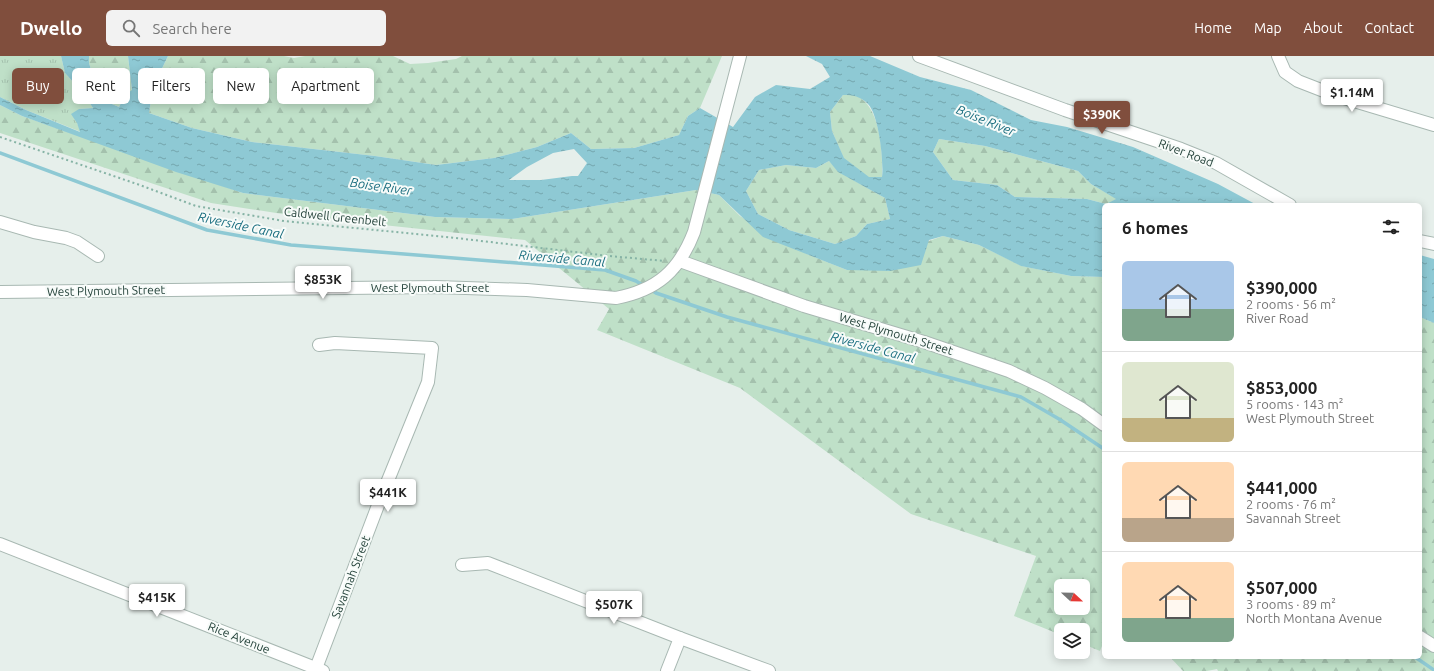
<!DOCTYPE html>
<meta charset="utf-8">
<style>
body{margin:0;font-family:Ubuntu,sans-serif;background:#f2f2f2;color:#222;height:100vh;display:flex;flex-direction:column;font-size:15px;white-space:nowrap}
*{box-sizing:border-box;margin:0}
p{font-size:13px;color:#767676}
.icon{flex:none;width:22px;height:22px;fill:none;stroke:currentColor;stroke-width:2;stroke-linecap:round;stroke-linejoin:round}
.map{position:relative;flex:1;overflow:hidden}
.side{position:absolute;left:1102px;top:147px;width:320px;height:456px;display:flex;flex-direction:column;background:#fff;border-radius:6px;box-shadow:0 2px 10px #0003}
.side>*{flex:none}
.top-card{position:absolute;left:12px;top:12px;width:380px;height:36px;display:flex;gap:8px}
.needle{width:26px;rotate:112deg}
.buttons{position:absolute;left:1054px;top:523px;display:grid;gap:8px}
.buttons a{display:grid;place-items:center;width:36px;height:36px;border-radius:6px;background:#fff;box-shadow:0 2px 10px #0003;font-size:20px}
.price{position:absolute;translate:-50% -34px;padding:0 9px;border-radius:4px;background:#fff;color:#222;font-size:13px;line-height:26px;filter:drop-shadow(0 1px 2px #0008)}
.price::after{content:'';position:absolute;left:50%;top:24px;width:12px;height:9px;margin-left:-6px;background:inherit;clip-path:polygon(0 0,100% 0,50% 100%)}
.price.active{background:#804e3d;color:#fff}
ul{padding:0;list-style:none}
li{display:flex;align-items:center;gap:12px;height:100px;padding:0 20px}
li+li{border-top:1px solid #e0e0e0}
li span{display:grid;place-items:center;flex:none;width:112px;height:80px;border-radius:6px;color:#555}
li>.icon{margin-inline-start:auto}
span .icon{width:48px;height:48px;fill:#fffc;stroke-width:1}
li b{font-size:17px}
h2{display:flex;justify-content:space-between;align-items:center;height:48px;padding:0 20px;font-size:17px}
.chip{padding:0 14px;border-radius:6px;background:#fff;box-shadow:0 2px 10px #0003;font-size:14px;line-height:36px}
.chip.active{background:#804e3d;color:#fff}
header{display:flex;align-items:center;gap:24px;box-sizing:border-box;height:56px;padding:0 20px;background:#804e3d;color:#fff}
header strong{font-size:19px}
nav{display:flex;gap:22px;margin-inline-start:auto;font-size:14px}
.search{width:280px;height:36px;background:#f2f2f2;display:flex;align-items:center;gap:10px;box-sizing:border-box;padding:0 14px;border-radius:6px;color:#767676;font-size:15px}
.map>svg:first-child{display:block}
.grass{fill:url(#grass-tufts)}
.forest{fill:url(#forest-firs);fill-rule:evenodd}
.water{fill:url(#water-ripples);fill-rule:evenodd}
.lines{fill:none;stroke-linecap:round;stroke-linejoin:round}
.stream{stroke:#8ec9d4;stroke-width:3.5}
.minor-casing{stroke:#a8b8b2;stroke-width:14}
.path{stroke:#86b3a5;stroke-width:2;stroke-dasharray:2 3;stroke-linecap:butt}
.minor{stroke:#fff;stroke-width:12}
.labels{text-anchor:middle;stroke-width:4;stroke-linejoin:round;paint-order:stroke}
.street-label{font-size:12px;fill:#24423a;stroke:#f7fbf9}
.water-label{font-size:13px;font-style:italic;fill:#1c6f80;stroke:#f7fbf9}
</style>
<header>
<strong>Dwello</strong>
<div class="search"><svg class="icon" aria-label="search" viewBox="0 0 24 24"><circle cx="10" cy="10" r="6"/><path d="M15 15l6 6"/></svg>Search here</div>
<nav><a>Home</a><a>Map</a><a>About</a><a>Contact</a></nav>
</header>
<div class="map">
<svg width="1434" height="615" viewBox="0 0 1434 615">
<defs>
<pattern id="grass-tufts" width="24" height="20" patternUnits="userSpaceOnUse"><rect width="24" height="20" fill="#bfe0c8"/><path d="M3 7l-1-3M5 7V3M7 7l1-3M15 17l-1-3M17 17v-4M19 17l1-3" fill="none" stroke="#a4c1ad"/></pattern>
<pattern id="forest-firs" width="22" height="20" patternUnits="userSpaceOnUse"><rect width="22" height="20" fill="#bfe0c8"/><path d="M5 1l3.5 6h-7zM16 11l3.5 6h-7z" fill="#a4c1ad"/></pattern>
<pattern id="water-ripples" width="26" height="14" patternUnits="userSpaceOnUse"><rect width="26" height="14" fill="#8ec9d4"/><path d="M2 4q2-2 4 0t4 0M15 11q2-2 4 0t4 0" fill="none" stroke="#74a5ad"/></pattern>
</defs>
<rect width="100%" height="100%" fill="#e6efeb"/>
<polygon class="grass" points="0,0 61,0 65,17 83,37 93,52 79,53 77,67 81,76 26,54 0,41"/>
<g class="forest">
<polygon points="89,0 128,0 132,35 125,39 119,51 100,43 89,7"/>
<polygon points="168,0 284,0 294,2 305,0 393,0 410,8 428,7 456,3 462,0 722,0 700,52 688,60 679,79 634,92 591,93 571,77 537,91 494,102 436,109 375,100 252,86 192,72 149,57 153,31"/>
<path d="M843 39C846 39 852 38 855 39 881 49 883 98 882 121L869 122 844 103 832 75 830 56Z"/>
<path d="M0 49 22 60 243 137 435 161 512 163 696 134 719 139 740 160 807 198 847 214 943 180 979 189 1022 210 1071 220 1104 221V585L1100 595 1083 588V574H1061V579L1014 560 1036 500 911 458 740 332 597 274 609 253 525 184 289 159 211 147 0 77ZM1061 530H1083V552H1061Z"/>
<polygon points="939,83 985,90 1078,115 1091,128 1117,143 1106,148 1087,143 1015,141 997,129 953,124 933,96"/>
<polygon points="829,105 839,116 885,142 890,163 867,168 856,180 835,188 789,174 758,158 746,135 759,114 786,109 816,112"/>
<polygon points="1420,261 1434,267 1434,615 1218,615 1217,613 1207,615 1183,615 1170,601 1420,601"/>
</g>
<g class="water">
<path d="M61 0H89V7L100 43 119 51 125 39 132 34 128 0H168L153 31 149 57 192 72 252 86 375 100 436 109 494 102 537 91 571 77 591 93 634 92 679 79 688 60 700 52 733 71 755 41 776 29 810 33 830 21 822 8 806 0H870L920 21 971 34 1031 64 1067 71 1133 91 1218 128 1257 149H1104V221L1071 220 1021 210 979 189 943 180 929 184 921 209 890 215 847 214 763 181 719 139 696 134 512 163 435 161 243 137 176 116 22 60 0 49V41L26 54 80 76 77 67 71 58 79 53 93 52 83 37 65 17ZM843 39C853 39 860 40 868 48 879 59 884 107 882 121H869L844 102 832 75 830 56ZM939 83 985 90 1078 115 1091 128 1116 143 1106 148 1087 143 1015 141 997 129 953 124 933 96ZM574 93 587 107 578 120H572L541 124H509L527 111 553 97ZM829 105 838 116 885 142 890 163 867 168 856 180 835 188 789 174 758 158 746 135 759 114 786 109 816 112Z"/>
<polygon points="1420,199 1434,203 1434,267 1420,261"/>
</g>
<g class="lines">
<g class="stream">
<polyline points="0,97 207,174 291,189 605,214 636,225 644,230"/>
<polyline points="650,233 656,237 727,261 1021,341 1059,363 1104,393"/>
<polyline points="1415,601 1434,614"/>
</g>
<defs>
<g id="minor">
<polyline points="919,0 1065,54 1181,93 1216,107 1290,149"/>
<polyline points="1278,0 1285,16 1298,25 1334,39 1434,69"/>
<polyline points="0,166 34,176 66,182 77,186 98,200"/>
<polyline points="1420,185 1434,188"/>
<polyline points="680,205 804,250 924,286 1009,315 1045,332 1082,353 1104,369"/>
<path d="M0 236 436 231 527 234 616 242C657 234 679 215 694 176L740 0"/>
<polyline points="0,488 323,615"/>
<polyline points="462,509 488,507 680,582 769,615"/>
<polyline points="1420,581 1434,590"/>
<polyline points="315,615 380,444 428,326 432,292 335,287 319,289"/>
<polyline points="667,615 680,582"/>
</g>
</defs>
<use href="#minor" class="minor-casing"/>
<polyline class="path" points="0,81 137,128 196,150 284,165 456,182 609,200 665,205"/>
<use href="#minor" class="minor"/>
</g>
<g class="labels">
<g class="street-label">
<text transform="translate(1186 97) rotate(21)" y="4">River Road</text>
<text transform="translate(335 161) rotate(6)" y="4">Caldwell Greenbelt</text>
<text x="430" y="236">West Plymouth Street</text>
<text transform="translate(106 235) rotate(-1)" y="4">West Plymouth Street</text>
<text transform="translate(896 278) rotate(17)" y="4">West Plymouth Street</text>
<text transform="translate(351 521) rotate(-69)" y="4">Savannah Street</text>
<text transform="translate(239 582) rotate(22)" y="4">Rice Avenue</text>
</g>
<g class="water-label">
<text transform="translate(986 64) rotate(22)" y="5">Boise River</text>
<text transform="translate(381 130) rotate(8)" y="5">Boise River</text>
<text transform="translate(241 169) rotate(12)" y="5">Riverside Canal</text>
<text transform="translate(562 202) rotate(5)" y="5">Riverside Canal</text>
<text transform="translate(873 291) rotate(15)" y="5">Riverside Canal</text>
</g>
</g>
</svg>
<div class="buttons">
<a><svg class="needle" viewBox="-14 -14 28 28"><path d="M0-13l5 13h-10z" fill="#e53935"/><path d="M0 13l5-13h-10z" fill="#767676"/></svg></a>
<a><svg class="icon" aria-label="layers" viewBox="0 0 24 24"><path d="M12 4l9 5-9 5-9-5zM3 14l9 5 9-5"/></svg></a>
</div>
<b class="price" style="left:1352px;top:57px">$1.14M</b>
<b class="price active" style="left:1102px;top:79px">$390K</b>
<b class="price" style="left:323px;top:244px">$853K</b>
<b class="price" style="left:388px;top:457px">$441K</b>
<b class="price" style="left:157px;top:562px">$415K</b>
<b class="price" style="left:614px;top:569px">$507K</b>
<div class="top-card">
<a class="chip active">Buy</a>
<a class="chip">Rent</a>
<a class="chip">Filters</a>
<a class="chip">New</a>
<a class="chip">Apartment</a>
</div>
<section class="side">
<h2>6 homes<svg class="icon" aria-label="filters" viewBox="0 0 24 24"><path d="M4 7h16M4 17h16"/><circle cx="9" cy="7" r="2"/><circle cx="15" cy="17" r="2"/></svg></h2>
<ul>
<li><span style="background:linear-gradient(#a9c7e8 60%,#7fa58c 0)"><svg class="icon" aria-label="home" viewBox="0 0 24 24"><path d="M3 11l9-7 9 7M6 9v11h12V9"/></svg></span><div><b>$390,000</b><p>2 rooms · 56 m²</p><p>River Road</p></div></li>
<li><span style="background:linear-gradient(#dfe7d0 70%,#c2b280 0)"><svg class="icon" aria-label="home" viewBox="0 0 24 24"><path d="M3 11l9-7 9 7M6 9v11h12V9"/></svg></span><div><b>$853,000</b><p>5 rooms · 143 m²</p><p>West Plymouth Street</p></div></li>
<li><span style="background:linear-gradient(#ffd9b3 70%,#b9a48a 0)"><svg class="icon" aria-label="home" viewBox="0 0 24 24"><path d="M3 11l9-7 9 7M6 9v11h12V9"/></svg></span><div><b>$441,000</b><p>2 rooms · 76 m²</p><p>Savannah Street</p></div></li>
<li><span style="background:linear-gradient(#ffd9b3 70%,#7fa58c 0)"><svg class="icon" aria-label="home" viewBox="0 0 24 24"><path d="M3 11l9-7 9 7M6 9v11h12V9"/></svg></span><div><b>$507,000</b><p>3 rooms · 89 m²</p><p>North Montana Avenue</p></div></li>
</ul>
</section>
</div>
